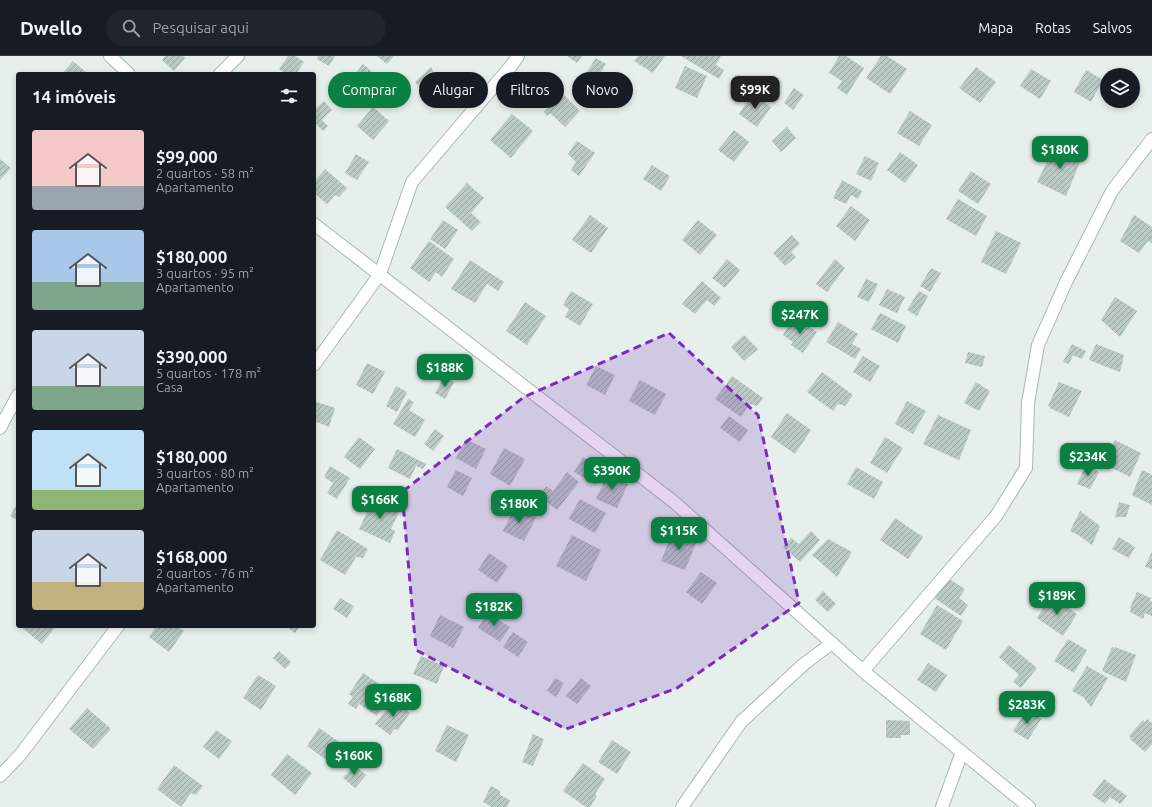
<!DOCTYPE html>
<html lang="pt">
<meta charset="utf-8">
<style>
body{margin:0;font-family:Ubuntu,sans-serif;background:#20242c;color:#f1f3f6;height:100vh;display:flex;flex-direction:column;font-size:15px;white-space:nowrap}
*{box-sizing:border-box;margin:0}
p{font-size:13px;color:#9ea1a6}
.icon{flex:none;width:22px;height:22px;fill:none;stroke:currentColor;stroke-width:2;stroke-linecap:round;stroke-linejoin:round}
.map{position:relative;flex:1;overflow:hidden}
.sheet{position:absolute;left:16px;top:16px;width:300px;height:556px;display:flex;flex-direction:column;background:#171b24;border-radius:4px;box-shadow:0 2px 6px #0003}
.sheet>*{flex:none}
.guide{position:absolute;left:328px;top:16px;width:380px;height:36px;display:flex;gap:8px}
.controls{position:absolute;left:1100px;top:12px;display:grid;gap:8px}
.controls a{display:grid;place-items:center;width:40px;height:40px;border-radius:50%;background:#171b24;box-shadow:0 2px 6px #0003;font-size:20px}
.price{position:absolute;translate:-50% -34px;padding:0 9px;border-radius:8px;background:#0b8043;color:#fff;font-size:13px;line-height:26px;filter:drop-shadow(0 1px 2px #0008)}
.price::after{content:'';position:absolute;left:50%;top:24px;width:12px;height:9px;margin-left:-6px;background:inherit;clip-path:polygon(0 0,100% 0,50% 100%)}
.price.active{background:#222;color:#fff}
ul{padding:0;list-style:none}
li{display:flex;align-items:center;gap:12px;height:100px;padding:0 16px}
li span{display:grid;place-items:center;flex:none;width:112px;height:80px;border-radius:4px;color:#555}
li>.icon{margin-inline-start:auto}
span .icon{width:48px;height:48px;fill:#fffc;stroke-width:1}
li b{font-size:17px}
h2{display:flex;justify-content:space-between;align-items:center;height:48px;padding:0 16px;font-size:17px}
.pill{padding:0 14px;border-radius:18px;background:#171b24;box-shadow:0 2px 6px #0003;font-size:14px;line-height:36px}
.pill.active{background:#0b8043;color:#fff}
header{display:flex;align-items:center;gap:24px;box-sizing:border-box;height:56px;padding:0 20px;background:#171b24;border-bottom:1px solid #363941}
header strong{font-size:19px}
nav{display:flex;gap:22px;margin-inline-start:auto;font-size:14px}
.search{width:280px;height:36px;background:#20242c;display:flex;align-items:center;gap:10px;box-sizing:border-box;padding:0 14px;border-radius:22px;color:#9ea1a6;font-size:15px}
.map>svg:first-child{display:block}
.building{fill:url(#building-hatch)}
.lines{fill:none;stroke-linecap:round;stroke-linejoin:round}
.street-casing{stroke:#a8b8b2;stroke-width:14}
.street{stroke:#fff;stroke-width:12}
.marked{fill:#7b2cbf;fill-opacity:0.2;stroke:#7b2cbf;stroke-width:3;stroke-dasharray:8 5;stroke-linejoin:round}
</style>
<header>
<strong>Dwello</strong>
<div class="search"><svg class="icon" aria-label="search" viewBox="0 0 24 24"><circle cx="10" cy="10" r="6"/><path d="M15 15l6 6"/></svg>Pesquisar aqui</div>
<nav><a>Mapa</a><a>Rotas</a><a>Salvos</a></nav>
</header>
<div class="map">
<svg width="1152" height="751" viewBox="0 0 1152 751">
<defs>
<pattern id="building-hatch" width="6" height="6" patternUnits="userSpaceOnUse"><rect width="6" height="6" fill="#bbcac4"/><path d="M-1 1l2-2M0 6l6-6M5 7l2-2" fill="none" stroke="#98a6a0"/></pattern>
</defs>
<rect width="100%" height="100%" fill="#e6efeb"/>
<g class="building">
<polygon points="165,0 183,0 185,2 174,15 162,4"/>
<polygon points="288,0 295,0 304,6 296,18 287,18 279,13"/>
<polygon points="318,0 335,0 329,10 317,3"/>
<polygon points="377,0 394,0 387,8"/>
<polygon points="567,0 582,0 577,7"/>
<polygon points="638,0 665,0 653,17 634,5"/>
<polygon points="681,0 721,0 716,9 724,14 719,23"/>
<polygon points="839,0 846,0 864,12 847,39 837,32 842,25 829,17"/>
<polygon points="881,0 887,0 907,13 890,38 866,22"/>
<polygon points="596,2 606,8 585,41 575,34"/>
<polygon points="73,5 88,18 62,18"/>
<polygon points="363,8 372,16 361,30 352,22"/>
<polygon points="685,10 707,20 697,42 675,32"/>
<polygon points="431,11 440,28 427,40 415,26"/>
<polygon points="976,11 996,26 980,47 959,32"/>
<polygon points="1031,13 1051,25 1040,43 1020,30"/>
<polygon points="1086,14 1103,24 1091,46 1074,36"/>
<polygon points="794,32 804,39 793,54 784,47"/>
<polygon points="562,37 580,55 565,71 550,57 547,60 544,56"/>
<polygon points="752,38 771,51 757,71 739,58"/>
<polygon points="324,45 332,54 322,64 328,70 323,75 314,65 314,54"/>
<polygon points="373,51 389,65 373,84 357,70"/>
<polygon points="910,55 932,69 919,90 897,77"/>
<polygon points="512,58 533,75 511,102 490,84"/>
<polygon points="787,71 796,82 781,96 772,85"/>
<polygon points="734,74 749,86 734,106 718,94"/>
<polygon points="577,85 595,97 579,120 571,114 576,106 568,98"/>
<polygon points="1056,88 1083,99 1066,140 1037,126"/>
<polygon points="900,96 918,109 905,127 887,114"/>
<polygon points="356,98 369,106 357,124 345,117"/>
<polygon points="865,100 879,107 871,125 856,118"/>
<polygon points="0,103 11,112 0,124"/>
<polygon points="652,109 670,120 661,135 643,123"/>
<polygon points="325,113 347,132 339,141 335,139 327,148 314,137 314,126"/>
<polygon points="971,115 991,128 978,148 958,135"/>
<polygon points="842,124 862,135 858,143 851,139 846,148 833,142"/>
<polygon points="467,127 484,142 471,157 481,166 472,175 445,151"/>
<polygon points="958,143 987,160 976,180 946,163"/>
<polygon points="851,150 870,164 855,185 836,170"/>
<polygon points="590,159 608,172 591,197 572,184"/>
<polygon points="1134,159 1152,171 1152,187 1148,185 1139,197 1120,185"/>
<polygon points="443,164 458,174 445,193 430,183"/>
<polygon points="698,164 717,179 700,199 682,184"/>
<polygon points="996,175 1021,187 1006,218 981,206"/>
<polygon points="792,179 800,188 791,196 796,201 785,210 773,197"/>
<polygon points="429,185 454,203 442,221 436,216 429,226 410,212"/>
<polygon points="727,203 740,214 725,232 712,222"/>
<polygon points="835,203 845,212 827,236 816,228"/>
<polygon points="470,204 504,226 498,235 487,228 475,247 451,233"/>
<polygon points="931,212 941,217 930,236 920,230"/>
<polygon points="866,223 878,228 869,246 857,241"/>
<polygon points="702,225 721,242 714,250 707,244 695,258 682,248"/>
<polygon points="887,233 905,241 897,257 879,249"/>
<polygon points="571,235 593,248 580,270 565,261 569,253 563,249"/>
<polygon points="919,235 928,240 917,260 907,254"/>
<polygon points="1115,241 1137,255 1120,281 1101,264"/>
<polygon points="525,246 546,260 527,289 506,275"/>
<polygon points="880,257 906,270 898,287 871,273"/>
<polygon points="794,261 817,276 803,297 791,289 793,286 783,279"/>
<polygon points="838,266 858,278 852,288 861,293 855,303 826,286"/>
<polygon points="744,279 758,293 744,305 731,291"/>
<polygon points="1072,288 1086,295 1082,303 1073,299 1069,308 1063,306"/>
<polygon points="1096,288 1124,299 1120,316 1089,304"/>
<polygon points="968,296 985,300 982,311 965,307"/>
<polygon points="863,300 880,310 870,326 853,316"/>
<polygon points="367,307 385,316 373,338 356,329"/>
<polygon points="596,310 615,319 605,339 586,329"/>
<polygon points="822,316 853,339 845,350 838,348 833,355 807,336"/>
<polygon points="732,320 763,342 757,350 750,348 741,361 715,343"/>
<polygon points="444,321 454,326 445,343 435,337"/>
<polygon points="640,324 666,338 655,359 629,345"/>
<polygon points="976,326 990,335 979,355 964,347"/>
<polygon points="1059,326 1082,335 1069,361 1050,352 1050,351 1048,350"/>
<polygon points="396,330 407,336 397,356 386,350"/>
<polygon points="408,343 414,346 409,354 425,364 415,381 393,368"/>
<polygon points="314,345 335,352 329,371 314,365"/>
<polygon points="907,345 926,355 913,378 895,368"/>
<polygon points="787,357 811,374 795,398 771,381"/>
<polygon points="938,359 971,374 959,404 923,388"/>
<polygon points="729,360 748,374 740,386 720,372"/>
<polygon points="435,373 444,380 433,395 424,388"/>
<polygon points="359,381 375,393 360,413 344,401"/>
<polygon points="885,381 903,392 887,417 870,407"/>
<polygon points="466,383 486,393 476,413 456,402"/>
<polygon points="1115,384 1141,397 1130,421 1104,408"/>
<polygon points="504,392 525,403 510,430 490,418"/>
<polygon points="397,393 426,408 423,413 416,410 410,423 388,412"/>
<polygon points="583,401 605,414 596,429 574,416"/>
<polygon points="1086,409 1099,416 1090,433 1077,428"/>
<polygon points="330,410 350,422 337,443 327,437 333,427 324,421"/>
<polygon points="856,411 883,426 874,443 847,428"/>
<polygon points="456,414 472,422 463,440 447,431"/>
<polygon points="1142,414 1152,419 1152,449 1132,439"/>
<polygon points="567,416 579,426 557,454 539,440 546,430 553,435"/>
<polygon points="608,418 628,428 617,452 596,443"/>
<polygon points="374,442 400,454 391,473 395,475 390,487 359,473"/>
<polygon points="580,443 606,457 595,477 569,463"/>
<polygon points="18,446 18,465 10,460"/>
<polygon points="1119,446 1130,449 1126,461 1115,461"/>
<polygon points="515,451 536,462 524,485 503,475"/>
<polygon points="1080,455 1100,470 1092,489 1078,479 1070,475"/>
<polygon points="895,462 923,481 908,503 880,484"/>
<polygon points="337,474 368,493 363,502 356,501 345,519 320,504"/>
<polygon points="673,475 697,485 685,514 661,505"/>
<polygon points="811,475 820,484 800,506 783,491 791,482 799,488"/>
<polygon points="572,479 601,494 586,525 556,510"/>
<polygon points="1119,481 1135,491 1129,502 1112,493"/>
<polygon points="828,483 852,496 837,521 812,499"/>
<polygon points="1152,495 1152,513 1145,511"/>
<polygon points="489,497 508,510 497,527 478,514"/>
<polygon points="701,516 717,527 702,548 686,536"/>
<polygon points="946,521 965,533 959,542 968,549 961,560 933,541"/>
<polygon points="823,535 836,548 828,556 815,544"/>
<polygon points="1137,536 1151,542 1150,545 1152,546 1152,560 1145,557 1143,563 1130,556 1131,553 1130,552"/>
<polygon points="1051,540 1077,558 1063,580 1037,562"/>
<polygon points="340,542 354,550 347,562 333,553"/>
<polygon points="937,549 963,565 946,594 920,578"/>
<polygon points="487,557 510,571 500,586 478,572"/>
<polygon points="440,559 464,571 453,592 430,580"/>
<polygon points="20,570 56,570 42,588"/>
<polygon points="156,570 177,570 184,575 169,596 149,581"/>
<polygon points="286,570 300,570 295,577"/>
<polygon points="513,576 528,586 518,601 503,591"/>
<polygon points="1068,583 1087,594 1074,617 1054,605"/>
<polygon points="1009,589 1037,612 1021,632 1013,626 1019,619 999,601"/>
<polygon points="1112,591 1114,592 1115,591 1136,599 1126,626 1102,615"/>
<polygon points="279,595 291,606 285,613 273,602"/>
<polygon points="421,600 444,610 437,628 413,618"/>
<polygon points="928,607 947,619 936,636 917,624"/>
<polygon points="1087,610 1108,622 1091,651 1083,641 1072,635"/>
<polygon points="363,617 393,637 377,660 359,648 356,653 348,648 353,641 349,638"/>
<polygon points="258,619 276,630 261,654 243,642"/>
<polygon points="555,622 564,627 556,641 547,635"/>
<polygon points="581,622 591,630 577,648 566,640"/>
<polygon points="394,644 410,657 398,674 394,673 390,679 375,668"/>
<polygon points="87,652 111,673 93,693 69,673"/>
<polygon points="1027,654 1041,663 1028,684 1013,675"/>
<polygon points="1147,663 1152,667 1152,688 1145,696 1130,683 1131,682 1129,680 1143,664 1145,666"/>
<polygon points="886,664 910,665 910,679 901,679 901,682 886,682"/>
<polygon points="447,669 469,679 456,706 435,695"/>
<polygon points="319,672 344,689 332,708 307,690"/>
<polygon points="216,674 232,685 219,703 203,691"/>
<polygon points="533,678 544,683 533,710 522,706"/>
<polygon points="612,684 631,696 617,718 598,706"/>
<polygon points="287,698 312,717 295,739 271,719"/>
<polygon points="583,707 605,723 595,738 597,740 590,751 586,751 563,735"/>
<polygon points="174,709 203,730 196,739 191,737 181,751 157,733"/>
<polygon points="354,709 366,719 355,732 343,722"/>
<polygon points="1104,723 1127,740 1120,748 1110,741 1105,748 1092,739"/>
<polygon points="491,730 500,735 500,739 510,744 507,751 492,751 483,746"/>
</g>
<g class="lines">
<defs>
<g id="street">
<polyline points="110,0 129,18"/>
<polyline points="220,18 238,0"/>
<polyline points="314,168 674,446 863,615 1029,751"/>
<polyline points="314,309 380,218 412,126 511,10 518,0"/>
<polyline points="0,372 18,339"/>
<polyline points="863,615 996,460 1026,412 1028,347 1038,289 1066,226 1112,135 1152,83"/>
<polyline points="0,720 20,699 118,570"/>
<polyline points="682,751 741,666 804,608 832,587"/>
<polyline points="942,751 962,696"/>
</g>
</defs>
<use href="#street" class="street-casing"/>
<use href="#street" class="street"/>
</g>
<path class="marked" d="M669 277 758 359 799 547 677 632 566 673 416 594 402 436 524 341Z"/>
</svg>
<div class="controls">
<a><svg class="icon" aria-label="layers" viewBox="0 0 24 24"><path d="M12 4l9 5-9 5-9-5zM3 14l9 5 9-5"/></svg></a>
</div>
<b class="price active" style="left:755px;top:54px">$99K</b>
<b class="price" style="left:1060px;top:114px">$180K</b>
<b class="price" style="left:800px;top:279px">$247K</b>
<b class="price" style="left:445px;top:332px">$188K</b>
<b class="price" style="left:1088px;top:421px">$234K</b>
<b class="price" style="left:612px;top:435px">$390K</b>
<b class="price" style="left:380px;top:464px">$166K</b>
<b class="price" style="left:519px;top:468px">$180K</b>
<b class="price" style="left:679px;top:495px">$115K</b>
<b class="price" style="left:1057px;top:560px">$189K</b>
<b class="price" style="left:494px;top:571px">$182K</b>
<b class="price" style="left:393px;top:662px">$168K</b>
<b class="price" style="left:1027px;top:669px">$283K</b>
<b class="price" style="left:354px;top:720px">$160K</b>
<div class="guide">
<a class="pill active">Comprar</a>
<a class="pill">Alugar</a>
<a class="pill">Filtros</a>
<a class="pill">Novo</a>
</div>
<section class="sheet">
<h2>14 imóveis<svg class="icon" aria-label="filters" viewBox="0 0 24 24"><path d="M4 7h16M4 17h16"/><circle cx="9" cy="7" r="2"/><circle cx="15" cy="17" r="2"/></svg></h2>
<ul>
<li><span style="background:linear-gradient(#f6c9c9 70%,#9aa5b1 0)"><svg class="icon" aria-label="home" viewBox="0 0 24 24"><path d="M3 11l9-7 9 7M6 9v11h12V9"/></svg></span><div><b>$99,000</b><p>2 quartos · 58 m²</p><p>Apartamento</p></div></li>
<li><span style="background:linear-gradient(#a9c7e8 65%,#7fa58c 0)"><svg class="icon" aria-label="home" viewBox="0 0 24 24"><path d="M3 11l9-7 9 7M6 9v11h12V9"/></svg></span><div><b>$180,000</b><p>3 quartos · 95 m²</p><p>Apartamento</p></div></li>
<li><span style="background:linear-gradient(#c9d6e8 70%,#7fa58c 0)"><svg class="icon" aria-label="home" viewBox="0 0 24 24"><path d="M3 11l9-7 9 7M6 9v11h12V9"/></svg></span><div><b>$390,000</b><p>5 quartos · 178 m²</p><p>Casa</p></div></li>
<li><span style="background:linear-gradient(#bfe0f5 75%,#8fb573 0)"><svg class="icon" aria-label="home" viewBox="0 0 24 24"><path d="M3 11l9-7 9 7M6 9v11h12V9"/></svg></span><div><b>$180,000</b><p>3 quartos · 80 m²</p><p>Apartamento</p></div></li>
<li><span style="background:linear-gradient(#c9d6e8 65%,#c2b280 0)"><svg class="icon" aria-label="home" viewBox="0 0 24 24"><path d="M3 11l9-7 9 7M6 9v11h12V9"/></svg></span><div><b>$168,000</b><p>2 quartos · 76 m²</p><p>Apartamento</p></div></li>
</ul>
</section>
</div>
